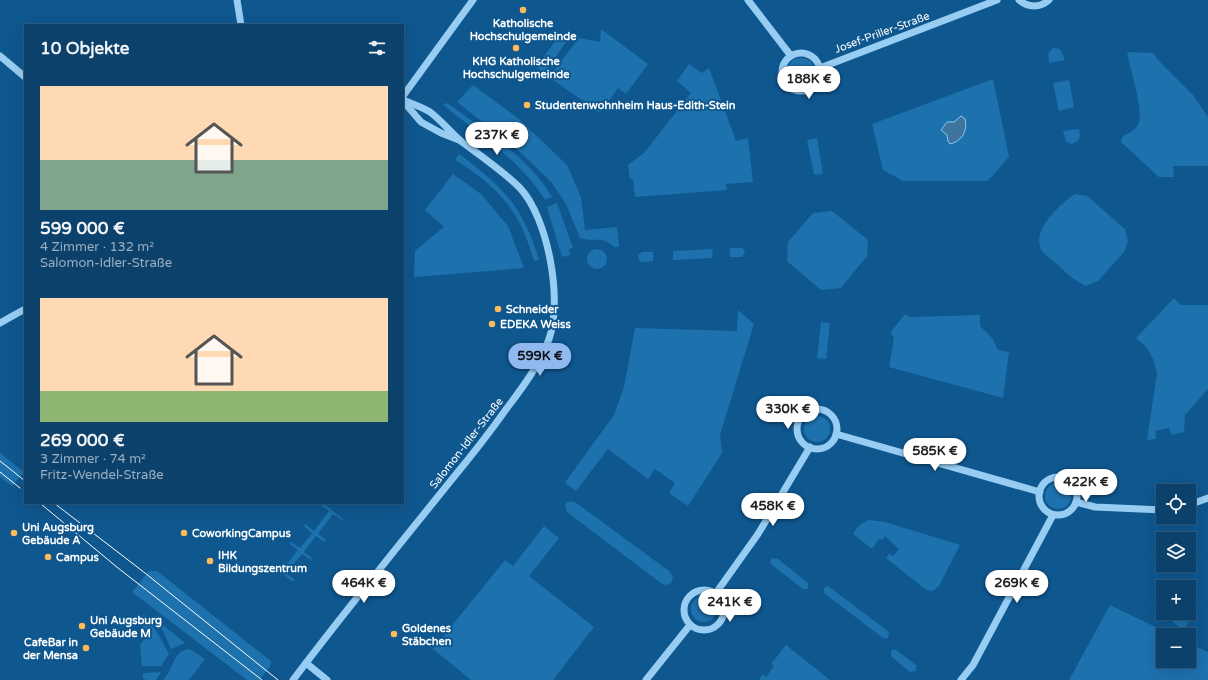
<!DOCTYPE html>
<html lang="de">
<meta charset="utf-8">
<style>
body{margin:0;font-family:"Varela Round",sans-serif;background:#144871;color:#f1f3f6;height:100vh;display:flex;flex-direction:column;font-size:15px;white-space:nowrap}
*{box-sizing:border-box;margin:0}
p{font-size:13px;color:#9aafc1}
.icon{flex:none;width:22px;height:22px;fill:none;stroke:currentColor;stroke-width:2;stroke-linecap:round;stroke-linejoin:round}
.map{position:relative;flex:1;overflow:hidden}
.panel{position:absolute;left:24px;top:24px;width:380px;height:480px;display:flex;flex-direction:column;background:#0b416b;border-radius:0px;box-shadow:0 4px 16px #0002,0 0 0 1px #2b5a7e}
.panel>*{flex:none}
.fabs{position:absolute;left:1156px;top:484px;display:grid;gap:8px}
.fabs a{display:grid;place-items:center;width:40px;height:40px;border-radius:0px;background:#0b416b;box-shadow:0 4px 16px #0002,0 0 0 1px #2b5a7e;font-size:20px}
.price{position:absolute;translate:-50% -34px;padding:0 9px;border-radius:14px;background:#fff;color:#222;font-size:13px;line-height:26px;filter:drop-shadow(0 1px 2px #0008)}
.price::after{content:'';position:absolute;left:50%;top:24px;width:12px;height:9px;margin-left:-6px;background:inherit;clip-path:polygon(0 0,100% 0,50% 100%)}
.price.selected{background:#90b9f0;color:#111}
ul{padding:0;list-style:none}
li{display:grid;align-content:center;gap:8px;height:212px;padding:0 16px}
li span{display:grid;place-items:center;height:124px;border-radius:0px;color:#555}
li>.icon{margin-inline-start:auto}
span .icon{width:72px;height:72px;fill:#fffc;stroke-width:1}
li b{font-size:17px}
h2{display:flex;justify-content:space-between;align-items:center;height:48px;padding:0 16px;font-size:17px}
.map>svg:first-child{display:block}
.green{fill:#1d71ad}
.water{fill:#3f749e;stroke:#89caf7}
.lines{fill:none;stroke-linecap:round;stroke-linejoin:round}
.minor{stroke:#98cdf3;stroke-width:7}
.tram{stroke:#fff;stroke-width:1}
.poi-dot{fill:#ffba5a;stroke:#0f578f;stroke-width:1.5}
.labels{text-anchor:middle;stroke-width:4;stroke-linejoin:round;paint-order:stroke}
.poi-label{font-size:11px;font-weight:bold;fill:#fff;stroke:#0f578f;text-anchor:start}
.street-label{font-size:11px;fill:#fff;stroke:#0f578f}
</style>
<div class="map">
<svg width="1208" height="680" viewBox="0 0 1208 680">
<rect width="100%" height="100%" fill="#0f578f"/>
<g class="green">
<polygon points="601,29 648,64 626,94 618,88 600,113 549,77 579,38 600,42"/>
<polygon points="559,36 569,38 544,73 536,67"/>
<polygon points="1053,48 1060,49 1065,60 1049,63 1048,54"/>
<path d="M1127 52 1153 53 1159 61 1193 95 1208 117V166H1173L1174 177H1159L1121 142 1123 136C1130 133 1136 130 1139 122 1143 108 1130 68 1127 52Z"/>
<circle cx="801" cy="72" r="14"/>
<polygon points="689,64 702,73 709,68 736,141 748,138 753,182 726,184 727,190 635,197 633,179 630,179 628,165 644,153 691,93 677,81"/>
<polygon points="993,79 1009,157 988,181 903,181 883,170 872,124"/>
<polygon points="1069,80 1074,107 1059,111 1053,83"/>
<path d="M473 85 519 119 567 165 581 197 585 230 617 227 619 247H614C601 235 594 243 580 238L566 204 552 183 519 151 457 102Z"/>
<path d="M447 103C483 129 530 158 552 197L545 200C520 160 479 134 443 105Z"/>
<polygon points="1079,129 1080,136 1078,141 1071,144 1066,142 1063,131"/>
<polygon points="817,138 823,174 814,175 807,140"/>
<path d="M459 154C503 187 523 206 539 260L534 261C529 245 524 229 515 215 501 192 478 174 455 160Z"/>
<polygon points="453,174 481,194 508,226 524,268 414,277 415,251 444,227 425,210"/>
<path d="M1075 194 1087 196 1125 229 1128 241 1124 252 1098 281 1086 286C1075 281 1067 274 1059 266 1054 261 1046 256 1042 251 1030 231 1060 204 1075 194Z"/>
<polygon points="557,203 573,248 569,249 570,255 562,257 547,207"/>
<polygon points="832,211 868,240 867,256 841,288 821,290 787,261 788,242 813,213"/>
<polygon points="730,248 742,248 745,251 744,254 742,257 730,257"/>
<polygon points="713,249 712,258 673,260 673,251"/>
<circle cx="597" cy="259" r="10"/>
<polygon points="642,252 653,252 653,261 642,262 639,261 638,255"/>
<polygon points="1174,298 1180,305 1208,305 1208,389 1185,415 1184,432 1172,435 1169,428 1155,431 1156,439 1147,440 1157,373 1153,359 1147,348 1136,338"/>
<polygon points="738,310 754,324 720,435 722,453 688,506 669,493 675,483 655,469 648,479 608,449 576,491 566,484 566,481 614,415 624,387 635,328 737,331"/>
<polygon points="905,314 910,317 980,315 980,326 993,339 998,350 1009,352 1003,398 889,367 894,337 890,333"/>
<polygon points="821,322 830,323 826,359 817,358"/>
<circle cx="817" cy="429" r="13"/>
<polygon points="0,453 24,472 12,486 0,477"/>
<circle cx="1058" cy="496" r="13"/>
<polygon points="571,501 575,502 669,571 673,577 671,583 667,585 662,584 567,512 565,505 567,502"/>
<polygon points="323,503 343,519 342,520 333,514 318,534 326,540 324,542 316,536 304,552 312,558 311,560 302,554 286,573 295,580 293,582 273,566 274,565 282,570 298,550 290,544 291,542 300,548 312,533 304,526 305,524 314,531 329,511 321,505"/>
<path d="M869 520 885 522 960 545 939 586C934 591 932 592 925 589L886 558 889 554 893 556 899 549 885 536 882 540 879 539 872 549 853 534C857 527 861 523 869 520Z"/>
<polygon points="544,526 559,538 529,576 594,627 553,680 471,680 433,649 505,560 513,566"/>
<polygon points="772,558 778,559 808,583 808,589 803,589 772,565 770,562"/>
<polygon points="149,571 157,571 271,661 270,667 259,680 247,680 132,592"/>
<polygon points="828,586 889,632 888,638 883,638 824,593 824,588"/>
<circle cx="704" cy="609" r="13"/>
<polygon points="1110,605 1172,635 1163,635 1163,661 1189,661 1189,643 1208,652 1208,680 1069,680"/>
<polygon points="1189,605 1197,611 1183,630 1165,616 1167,613 1189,613"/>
<path d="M144 614 160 637 169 654C167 658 163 661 162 666H142L140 645 144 640 142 617Z"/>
<polygon points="159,622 185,643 171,649"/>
<polygon points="786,645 830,680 760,680 759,679 763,674 766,677 774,666 771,664"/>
<path d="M190 649 205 659 189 680H163C175 668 171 651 190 649Z"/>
<polygon points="895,649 916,665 916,671 910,672 891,656 891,651"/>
<polygon points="161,672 156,680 145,680 143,677 143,673"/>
</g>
<path class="water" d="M961 116 965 119C968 131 962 141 950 144L948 141 947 135 941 130 947 122H954Z"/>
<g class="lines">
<g class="minor">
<polyline points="237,0 241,25"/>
<polyline points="748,0 791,56"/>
<path d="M1019 0C1028 8 1040 8 1049 0"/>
<circle cx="801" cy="72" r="19"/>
<polyline points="0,56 25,77"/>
<polyline points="820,68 997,0"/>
<polyline points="403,96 473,0"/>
<polyline points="403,101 421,122 441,133 459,140"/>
<polyline points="0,323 25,309"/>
<circle cx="817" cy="429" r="20"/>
<polyline points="836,434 1040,492"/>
<circle cx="1058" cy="496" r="19"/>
<polyline points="1076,502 1095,507 1163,510"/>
<polyline points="1189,505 1208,498"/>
<circle cx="704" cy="610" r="20"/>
<polyline points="716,593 758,534 810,447"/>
<polyline points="306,663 327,680"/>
<path d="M293 680C345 611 399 545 453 478 472 455 490 432 507 408 523 387 540 364 549 339 563 300 548 218 520 188 503 171 481 156 462 142 451 133 442 121 430 112 422 107 412 104 403 100"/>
<polyline points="646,680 690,625"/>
<polyline points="961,680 973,665 1053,515"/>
</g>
<g class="tram">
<polyline points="0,461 25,481"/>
<polyline points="0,472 20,488"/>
<polyline points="54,503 145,573 278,680"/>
<polyline points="41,504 118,568 262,680"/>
</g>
</g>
<g class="poi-dot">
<circle cx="523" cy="10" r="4"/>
<circle cx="516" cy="48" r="4"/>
<circle cx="527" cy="105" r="4"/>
<circle cx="498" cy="309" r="4"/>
<circle cx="492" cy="324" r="4"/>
<circle cx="14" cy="533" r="4"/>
<circle cx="184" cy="533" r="4"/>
<circle cx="48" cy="557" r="4"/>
<circle cx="210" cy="561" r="4"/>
<circle cx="82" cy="626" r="4"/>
<circle cx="394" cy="634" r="4"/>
<circle cx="86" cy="648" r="4"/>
</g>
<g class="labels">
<g class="poi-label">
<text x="523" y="27" text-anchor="middle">Katholische<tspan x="523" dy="13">Hochschulgemeinde</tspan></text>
<text x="516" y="65" text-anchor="middle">KHG Katholische<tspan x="516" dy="13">Hochschulgemeinde</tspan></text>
<text x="535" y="109">Studentenwohnheim Haus-Edith-Stein</text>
<text x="506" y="313">Schneider</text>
<text x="500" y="328">EDEKA Weiss</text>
<text x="22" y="531">Uni Augsburg<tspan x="22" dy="13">Gebäude A</tspan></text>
<text x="192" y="537">CoworkingCampus</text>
<text x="218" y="559">IHK<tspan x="218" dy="13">Bildungszentrum</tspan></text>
<text x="56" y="561">Campus</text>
<text x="90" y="624">Uni Augsburg<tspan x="90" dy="13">Gebäude M</tspan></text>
<text x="402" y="632">Goldenes<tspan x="402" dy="13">Stäbchen</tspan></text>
<text x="78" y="646" text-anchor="end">CafeBar in<tspan x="78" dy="13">der Mensa</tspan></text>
</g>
<g class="street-label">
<text transform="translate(882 32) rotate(-20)" y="4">Josef-Priller-Straße</text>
<text transform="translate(466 443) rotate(-52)" y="4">Salomon-Idler-Straße</text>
</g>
</g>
</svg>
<div class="fabs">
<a><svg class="icon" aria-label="locate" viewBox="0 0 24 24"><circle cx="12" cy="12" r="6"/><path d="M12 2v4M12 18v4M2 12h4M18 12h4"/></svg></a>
<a><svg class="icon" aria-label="layers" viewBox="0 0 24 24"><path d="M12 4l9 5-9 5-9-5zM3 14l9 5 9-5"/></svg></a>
<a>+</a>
<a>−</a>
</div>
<b class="price" style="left:809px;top:100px">188K €</b>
<b class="price" style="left:497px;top:156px">237K €</b>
<b class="price selected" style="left:540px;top:377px">599K €</b>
<b class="price" style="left:788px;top:430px">330K €</b>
<b class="price" style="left:935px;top:472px">585K €</b>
<b class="price" style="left:1086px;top:503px">422K €</b>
<b class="price" style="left:773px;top:527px">458K €</b>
<b class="price" style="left:364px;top:604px">464K €</b>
<b class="price" style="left:1017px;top:604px">269K €</b>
<b class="price" style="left:730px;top:623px">241K €</b>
<section class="panel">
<h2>10 Objekte<svg class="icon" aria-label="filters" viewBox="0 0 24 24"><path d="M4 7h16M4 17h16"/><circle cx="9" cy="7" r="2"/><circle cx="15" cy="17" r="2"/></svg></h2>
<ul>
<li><span style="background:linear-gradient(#ffd9b3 60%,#7fa58c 0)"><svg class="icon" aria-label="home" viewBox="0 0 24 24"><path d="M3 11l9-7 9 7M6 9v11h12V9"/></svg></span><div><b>599 000 €</b><p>4 Zimmer · 132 m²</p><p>Salomon-Idler-Straße</p></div></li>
<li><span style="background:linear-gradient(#ffd9b3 75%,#8fb573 0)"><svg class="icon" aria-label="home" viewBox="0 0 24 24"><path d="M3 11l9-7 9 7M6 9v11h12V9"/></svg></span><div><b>269 000 €</b><p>3 Zimmer · 74 m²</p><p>Fritz-Wendel-Straße</p></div></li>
</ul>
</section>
</div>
